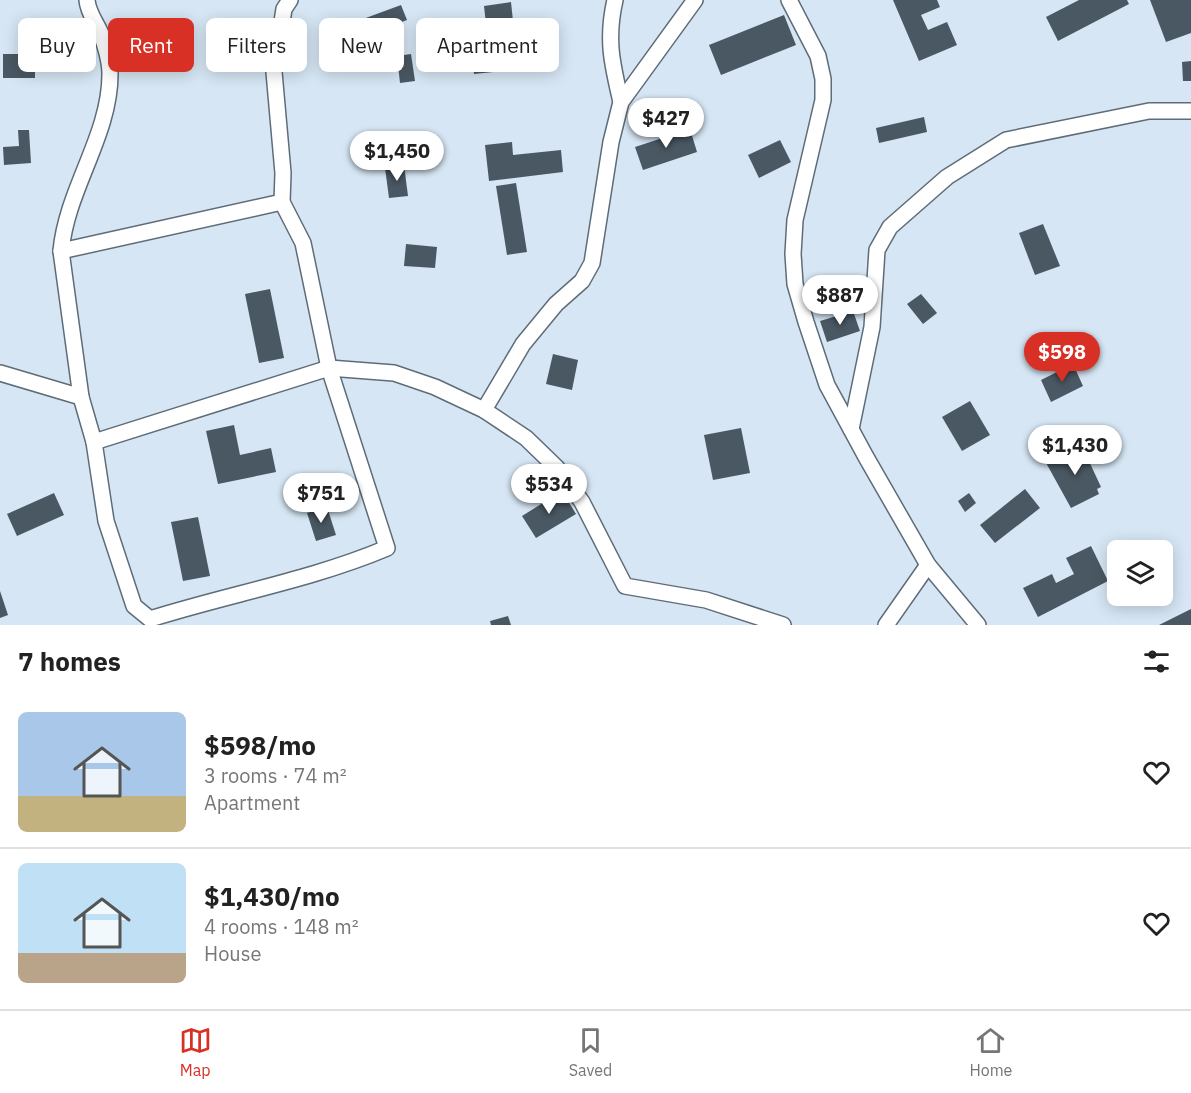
<!DOCTYPE html>
<meta charset="utf-8">
<style>
body{margin:0;font-family:"IBM Plex Sans",sans-serif;background:#f2f2f2;color:#222;height:100vh;display:flex;flex-direction:column;font-size:22px;white-space:nowrap}
*{box-sizing:border-box;margin:0}
p{font-size:20px;color:#767676}
.icon{flex:none;width:33px;height:33px;fill:none;stroke:currentColor;stroke-width:2;stroke-linecap:round;stroke-linejoin:round}
.map{position:relative;height:625px;overflow:hidden}
.panel{display:flex;flex-direction:column;background:#fff;flex:1}
.panel>*{flex:none}
.hud{position:absolute;left:18px;top:18px;width:600px;height:54px;display:flex;gap:12px}
.fabs{position:absolute;left:1107px;top:540px;display:grid;gap:12px}
.fabs a{display:grid;place-items:center;width:66px;height:66px;border-radius:9px;background:#fff;box-shadow:0 3px 15px #0003;font-size:30px}
.price{position:absolute;translate:-50% -51px;padding:0 14px;border-radius:21px;background:#fff;color:#222;font-size:20px;line-height:39px;filter:drop-shadow(0 2px 3px #0008)}
.price::after{content:'';position:absolute;left:50%;top:36px;width:18px;height:14px;margin-left:-9px;background:inherit;clip-path:polygon(0 0,100% 0,50% 100%)}
.price.selected{background:#d93025;color:#fff}
ul{padding:0;list-style:none}
li{display:flex;align-items:center;gap:18px;height:150px;padding:0 18px}
li+li{border-top:2px solid #e0e0e0}
li span{display:grid;place-items:center;flex:none;width:168px;height:120px;border-radius:9px;color:#555}
li>.icon{margin-inline-start:auto}
span .icon{width:72px;height:72px;fill:#fffc;stroke-width:1}
li b{font-size:26px}
h2{display:flex;justify-content:space-between;align-items:center;height:72px;padding:0 18px;font-size:26px}
.chip{padding:0 21px;border-radius:9px;background:#fff;box-shadow:0 3px 15px #0003;font-size:21px;line-height:54px}
.chip.selected{background:#d93025;color:#fff}
.menu{display:flex;justify-content:space-around;align-items:center;height:84px;border-top:2px solid #e0e0e0;background:#fff;font-size:16px;color:#767676}
.menu a{display:grid;justify-items:center;gap:3px}
.menu .selected{color:#d93025}
.map>svg:first-child{display:block}
.building{fill:#4a5863}
.lines{fill:none;stroke-linecap:round;stroke-linejoin:round}
.street-casing{stroke:#5e6c78;stroke-width:18}
.street{stroke:#fff;stroke-width:15}
</style>
<div class="map">
<svg width="1191" height="625" viewBox="0 0 1191 625">
<rect width="100%" height="100%" fill="#d6e6f4"/>
<g class="building">
<polygon points="893,0 937,0 940,7 921,15 928,30 947,22 957,45 919,61"/>
<polygon points="1079,0 1127,0 1129,4 1058,41 1046,17"/>
<polygon points="1150,0 1191,0 1191,33 1166,42"/>
<polygon points="511,2 513,21 486,24 484,6"/>
<polygon points="401,5 407,20 368,35 363,19"/>
<polygon points="784,15 796,45 721,75 709,45"/>
<polygon points="519,49 521,69 474,74 472,54"/>
<rect x="3" y="54" width="32" height="24"/>
<polygon points="411,54 415,81 400,83 397,56"/>
<polygon points="1191,61 1191,81 1183,81 1182,62"/>
<polygon points="924,117 927,132 879,143 876,128"/>
<polygon points="690,129 697,152 643,170 635,147"/>
<polygon points="18,130 29,130 31,163 4,165 3,147 19,146"/>
<polygon points="780,140 791,162 759,178 748,155"/>
<polygon points="512,142 513,155 561,150 563,172 489,181 485,145"/>
<polygon points="404,165 408,196 389,198 385,168"/>
<polygon points="516,183 527,252 507,255 496,186"/>
<polygon points="1043,224 1060,266 1035,275 1019,233"/>
<polygon points="406,244 437,247 435,268 404,266"/>
<polygon points="270,289 284,358 259,363 245,294"/>
<polygon points="921,294 937,313 923,324 907,304"/>
<polygon points="853,311 860,331 827,342 820,321"/>
<polygon points="553,354 578,360 572,390 546,384"/>
<polygon points="1073,364 1083,386 1051,402 1041,380"/>
<polygon points="970,401 990,435 962,451 942,417"/>
<polygon points="234,425 240,455 271,448 276,472 218,484 206,431"/>
<polygon points="741,428 750,473 713,480 704,435"/>
<polygon points="1081,444 1101,487 1097,489 1099,494 1071,508 1045,461"/>
<polygon points="1025,489 1040,508 995,543 980,525"/>
<polygon points="562,491 576,514 536,538 522,516"/>
<polygon points="54,493 64,515 17,536 7,514"/>
<polygon points="969,493 976,503 965,512 958,501"/>
<polygon points="327,507 336,535 316,541 307,513"/>
<polygon points="198,517 210,576 183,581 171,522"/>
<polygon points="1091,546 1108,581 1038,617 1023,588 1052,574 1056,583 1074,574 1066,558"/>
<polygon points="0,591 8,615 0,618"/>
<polygon points="1191,609 1191,625 1159,625"/>
<polygon points="508,616 511,625 491,625 490,621"/>
</g>
<g class="lines">
<defs>
<g id="street">
<path d="M87 0C88 13 96 22 101 34 105 44 110 62 110 74 110 136 67 188 61 251L81 397 94 442 106 521 134 606 150 619C229 594 311 580 387 548L329 368 303 243 282 202 283 173 274 72 284 9 290 0"/>
<path d="M615 0C606 39 612 64 621 102"/>
<polyline points="789,0 818,56 823,79 823,100 795,220 793,254 795,284 806,322 827,385 866,457 928,565 978,625"/>
<polyline points="61,251 282,202"/>
<polyline points="0,373 81,397"/>
<polyline points="484,410 523,344 556,304 582,281 592,263 611,142 621,102 695,0"/>
<polyline points="851,429 872,327 877,250 890,227 947,177 1006,140 1149,111 1191,111"/>
<polyline points="94,442 329,368 394,373 435,387 484,410 526,438 557,468 582,502 625,586 706,600 783,625"/>
<polyline points="886,625 928,565"/>
</g>
</defs>
<use href="#street" class="street-casing"/>
<use href="#street" class="street"/>
</g>
</svg>
<div class="fabs">
<a><svg class="icon" aria-label="layers" viewBox="0 0 24 24"><path d="M12 4l9 5-9 5-9-5zM3 14l9 5 9-5"/></svg></a>
</div>
<b class="price" style="left:666px;top:149px">$427</b>
<b class="price" style="left:397px;top:182px">$1,450</b>
<b class="price" style="left:840px;top:326px">$887</b>
<b class="price selected" style="left:1062px;top:383px">$598</b>
<b class="price" style="left:1075px;top:476px">$1,430</b>
<b class="price" style="left:549px;top:515px">$534</b>
<b class="price" style="left:321px;top:524px">$751</b>
<div class="hud">
<a class="chip">Buy</a>
<a class="chip selected">Rent</a>
<a class="chip">Filters</a>
<a class="chip">New</a>
<a class="chip">Apartment</a>
</div>
</div>
<section class="panel">
<h2>7 homes<svg class="icon" aria-label="filters" viewBox="0 0 24 24"><path d="M4 7h16M4 17h16"/><circle cx="9" cy="7" r="2"/><circle cx="15" cy="17" r="2"/></svg></h2>
<ul>
<li><span style="background:linear-gradient(#a9c7e8 70%,#c2b280 0)"><svg class="icon" aria-label="home" viewBox="0 0 24 24"><path d="M3 11l9-7 9 7M6 9v11h12V9"/></svg></span><div><b>$598/mo</b><p>3 rooms · 74 m²</p><p>Apartment</p></div><svg class="icon" aria-label="heart" viewBox="0 0 24 24"><path d="M12 20l-8-8c-3-5 5-10 8-4 3-6 11-1 8 4z"/></svg></li>
<li><span style="background:linear-gradient(#bfe0f5 75%,#b9a48a 0)"><svg class="icon" aria-label="home" viewBox="0 0 24 24"><path d="M3 11l9-7 9 7M6 9v11h12V9"/></svg></span><div><b>$1,430/mo</b><p>4 rooms · 148 m²</p><p>House</p></div><svg class="icon" aria-label="heart" viewBox="0 0 24 24"><path d="M12 20l-8-8c-3-5 5-10 8-4 3-6 11-1 8 4z"/></svg></li>
</ul>
</section>
<nav class="menu">
<a class="selected"><svg class="icon" aria-label="map" viewBox="0 0 24 24"><path d="M3 6l6-2 6 2 6-2v14l-6 2-6-2-6 2zM9 4v14M15 6v14"/></svg>Map</a>
<a><svg class="icon" aria-label="saved" viewBox="0 0 24 24"><path d="M7 4h10v16l-5-4-5 4z"/></svg>Saved</a>
<a><svg class="icon" aria-label="home" viewBox="0 0 24 24"><path d="M3 11l9-7 9 7M6 9v11h12V9"/></svg>Home</a>
</nav>
